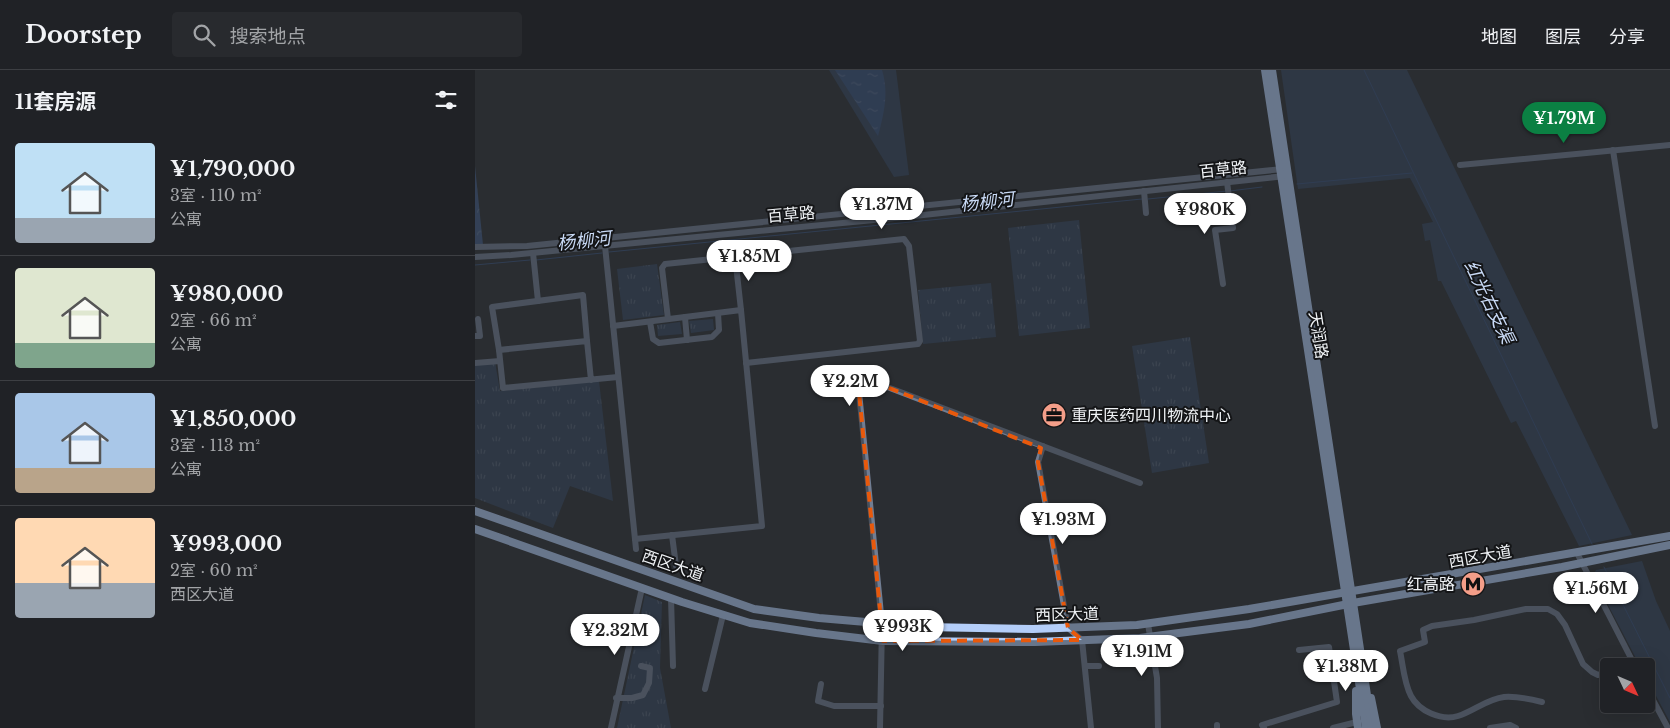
<!DOCTYPE html>
<html lang="zh">
<meta charset="utf-8">
<style>
body{margin:0;font-family:"Libre Baskerville","Noto Sans SC",serif;background:#282a2e;color:#f1f3f6;height:100vh;display:flex;flex-direction:column;font-size:19px;white-space:nowrap}
*{box-sizing:border-box;margin:0}
p{font-size:16px;color:#a2a4a7}
.icon{flex:none;width:28px;height:28px;fill:none;stroke:currentColor;stroke-width:2;stroke-linecap:round;stroke-linejoin:round}
.map{position:relative;flex:1;overflow:hidden}
.sheet{display:flex;flex-direction:column;background:#202226;width:475px}
.sheet>*{flex:none}
.needle{width:32px;rotate:134deg}
.buttons{position:absolute;left:1125px;top:588px;display:grid;gap:10px}
.buttons a{display:grid;place-items:center;width:55px;height:55px;border-radius:5px;background:#202226;box-shadow:0 5px 20px #0002,0 0 0 1px #3d3f43;font-size:25px}
.price{position:absolute;translate:-50% -42px;padding:0 11px;border-radius:18px;background:#fff;color:#222;font-size:16px;line-height:32px;filter:drop-shadow(0 1px 2px #0008)}
.price::after{content:'';position:absolute;left:50%;top:30px;width:15px;height:11px;margin-left:-8px;background:inherit;clip-path:polygon(0 0,100% 0,50% 100%)}
.price.active{background:#0b8043;color:#fff}
ul{padding:0;list-style:none}
li{display:flex;align-items:center;gap:15px;height:125px;padding:0 15px}
li+li{border-top:1px solid #3d3f43}
li span{display:grid;place-items:center;flex:none;width:140px;height:100px;border-radius:5px;color:#555}
li>.icon{margin-inline-start:auto}
span .icon{width:60px;height:60px;fill:#fffc;stroke-width:1}
li b{font-size:21px}
h2{display:flex;justify-content:space-between;align-items:center;height:60px;padding:0 15px;font-size:21px}
header{display:flex;align-items:center;gap:30px;box-sizing:border-box;height:70px;padding:0 25px;background:#202226;border-bottom:1px solid #3d3f43}
header strong{font-size:24px}
nav{display:flex;gap:28px;margin-inline-start:auto;font-size:18px}
.search{width:350px;height:45px;background:#282a2e;display:flex;align-items:center;gap:12px;box-sizing:border-box;padding:0 18px;border-radius:5px;color:#a2a4a7;font-size:19px}
main{display:flex;flex:1;min-height:0}
.map>svg:first-child{display:block}
.grass{fill:url(#grass-tufts)}
.forest{fill:url(#forest-crowns)}
.park{fill:#33435c}
.water{fill:url(#water-ripples)}
.lines{fill:none;stroke-linecap:round;stroke-linejoin:round}
.stream{stroke:#37507b;stroke-width:1}
.minor{stroke:#717d92;stroke-width:6}
.major{stroke:#b4cef9;stroke-width:8}
.marked{fill:none;stroke:#e8590c;stroke-width:4;stroke-dasharray:10 6;stroke-linejoin:round}
.labels{text-anchor:middle;stroke-width:4;stroke-linejoin:round;paint-order:stroke}
.street-label{font-size:16px;fill:#f0f3f6;stroke:#141517}
.poi-label{font-size:16px;fill:#f0f3f6;stroke:#141517;text-anchor:start}
.water-label{font-size:18px;font-style:italic;fill:#c9daf6;stroke:#141517}
</style>
<header>
<strong>Doorstep</strong>
<div class="search"><svg class="icon" aria-label="search" viewBox="0 0 24 24"><circle cx="10" cy="10" r="6"/><path d="M15 15l6 6"/></svg>搜索地点</div>
<nav><a>地图</a><a>图层</a><a>分享</a></nav>
</header>
<main>
<section class="sheet">
<h2>11套房源<svg class="icon" aria-label="filters" viewBox="0 0 24 24"><path d="M4 7h16M4 17h16"/><circle cx="9" cy="7" r="2"/><circle cx="15" cy="17" r="2"/></svg></h2>
<ul>
<li><span style="background:linear-gradient(#bfe0f5 75%,#9aa5b1 0)"><svg class="icon" aria-label="home" viewBox="0 0 24 24"><path d="M3 11l9-7 9 7M6 9v11h12V9"/></svg></span><div><b>¥1,790,000</b><p>3室 · 110 m²</p><p>公寓</p></div></li>
<li><span style="background:linear-gradient(#dfe7d0 75%,#7fa58c 0)"><svg class="icon" aria-label="home" viewBox="0 0 24 24"><path d="M3 11l9-7 9 7M6 9v11h12V9"/></svg></span><div><b>¥980,000</b><p>2室 · 66 m²</p><p>公寓</p></div></li>
<li><span style="background:linear-gradient(#a9c7e8 75%,#b9a48a 0)"><svg class="icon" aria-label="home" viewBox="0 0 24 24"><path d="M3 11l9-7 9 7M6 9v11h12V9"/></svg></span><div><b>¥1,850,000</b><p>3室 · 113 m²</p><p>公寓</p></div></li>
<li><span style="background:linear-gradient(#ffd9b3 65%,#9aa5b1 0)"><svg class="icon" aria-label="home" viewBox="0 0 24 24"><path d="M3 11l9-7 9 7M6 9v11h12V9"/></svg></span><div><b>¥993,000</b><p>2室 · 60 m²</p><p>西区大道</p></div></li>
</ul>
</section>
<div class="map">
<svg width="1195" height="658" viewBox="0 0 1195 658">
<defs>
<pattern id="grass-tufts" width="24" height="20" patternUnits="userSpaceOnUse" patternTransform="scale(1.25)"><rect width="24" height="20" fill="#33435c"/><path d="M3 7l-1-3M5 7V3M7 7l1-3M15 17l-1-3M17 17v-4M19 17l1-3" fill="none" stroke="#515f74"/></pattern>
<pattern id="forest-crowns" width="20" height="18" patternUnits="userSpaceOnUse" patternTransform="scale(1.25)"><rect width="20" height="18" fill="#3e5883"/><path d="M2 6a3 3 0 1 1 6 0M12 15a3 3 0 1 1 6 0" fill="none" stroke="#5a7095"/></pattern>
<pattern id="water-ripples" width="26" height="14" patternUnits="userSpaceOnUse" patternTransform="scale(1.25)"><rect width="26" height="14" fill="#37507b"/><path d="M2 4q2-2 4 0t4 0M15 11q2-2 4 0t4 0" fill="none" stroke="#546a8e"/></pattern>
</defs>
<rect width="100%" height="100%" fill="#2a2d32"/>
<g class="grass">
<polygon points="604,150 615,258 544,266 533,158"/>
<polygon points="182,194 189,245 148,250 142,199"/>
<polygon points="516,213 521,267 448,274 443,220"/>
<polygon points="238,249 239,260 216,263 214,251"/>
<polygon points="205,252 207,264 183,266 182,255"/>
<polygon points="715,267 734,393 677,403 657,276"/>
<polygon points="20,292 25,321 124,311 138,431 95,416 78,458 0,428 0,295"/>
<polygon points="170,525 187,532 185,598 196,658 142,658"/>
</g>
<polygon class="forest" points="0,96 8,175 0,174"/>
<g class="park">
<polygon points="354,0 421,0 434,105 419,107"/>
<polygon points="806,0 932,0 1157,465 1104,476 1041,351 1036,353 966,211 963,211 955,170 950,171 947,154 958,152 935,108 823,119"/>
<polygon points="1167,491 1181,531 1195,561 1195,652 1171,607 1171,596 1165,596 1118,506 1121,500"/>
</g>
<path class="water" d="M360 0H407C414 23 409 43 403 66Z"/>
<g class="lines">
<g class="stream">
<polyline points="889,0 1117,474"/>
<polyline points="822,114 937,103"/>
<polyline points="755,121 787,117"/>
<polyline points="673,129 752,121"/>
<polyline points="134,182 667,129"/>
<polyline points="61,190 127,183"/>
<polyline points="0,195 55,190"/>
<polyline points="1129,497 1195,628"/>
</g>
<g class="minor">
<polyline points="1138,80 1180,356"/>
<polyline points="985,95 1195,75"/>
<polyline points="669,121 671,143"/>
<polyline points="130,176 161,479"/>
<polyline points="0,177 52,176 808,99"/>
<polyline points="58,183 63,231"/>
<polyline points="260,186 266,240"/>
<polyline points="0,187 36,185 430,147 810,106"/>
<polyline points="748,214 740,160 758,158 752,112"/>
<polyline points="210,247 212,270"/>
<polyline points="193,249 187,198 190,194 429,169 434,176 445,271 443,274 271,293"/>
<polyline points="175,252 178,269 184,273 237,267 244,260 243,243"/>
<polyline points="138,256 266,240 287,456 160,469"/>
<polyline points="0,266 5,266 3,249"/>
<polyline points="24,280 17,237 108,225 112,271"/>
<polyline points="0,293 25,291"/>
<polyline points="116,310 112,271 24,280 28,318 143,307"/>
<polyline points="568,376 563,392 593,558 607,570 616,658"/>
<polyline points="197,465 201,496"/>
<polyline points="1102,483 1160,596"/>
<polyline points="196,528 198,596"/>
<polyline points="673,554 682,608 683,658"/>
<polyline points="645,569 646,587"/>
<polyline points="610,596 624,596"/>
<polyline points="1146,596 1158,592"/>
<polyline points="346,614 343,631 359,636 406,636"/>
<polyline points="1171,617 1193,658"/>
<polyline points="230,619 248,545"/>
<polyline points="141,628 157,628 168,625 174,613 175,598 166,596"/>
<path d="M1067 632C1055 629 1042 626 1029 627 1012 629 999 641 983 646 966 651 944 641 936 626 929 613 928 595 925 581L950 572 948 560 957 556 999 550 1051 539H1073L1082 544 1090 555 1108 594 1117 602 1123 605 1134 601"/>
<polyline points="742,655 742,658"/>
<polyline points="136,658 167,518"/>
<polyline points="405,658 407,554 384,322 393,314 399,312 665,413"/>
<polyline points="789,658 787,655 862,632 854,577 824,580"/>
<polyline points="858,658 882,652"/>
<polyline points="1015,658 1035,655 1041,658"/>
</g>
<g class="major">
<polyline points="790,0 891,658"/>
<polyline points="797,0 897,658"/>
<polyline points="0,441 279,539 344,548 450,557 558,559 662,555 774,539 1195,466"/>
<polyline points="0,459 207,532 275,553 341,563 408,571 560,572 665,568 774,554 878,533 1087,497 1195,475"/>
<polyline points="881,621 881,644 883,658"/>
<polyline points="896,628 902,658"/>
</g>
</g>
<path d="M0 0H1195V658H0ZM399 312 566 378 563 392 593 558 607 570 408 571 384 322Z" fill="#2a2d32" fill-opacity=".55" fill-rule="evenodd"/>
<path class="marked" d="M399 312 566 378 563 392 593 558 607 570 408 571 384 322Z"/>
<defs>
<symbol id="office-disc" viewBox="-11 -11 22 22"><circle r="9.5" fill="#f49e89" stroke="#141517"/><path d="M-6-3h4V-5.5h4V-3h4V5H-6ZM-1-4.5V-3h2v-1.5ZM-6 0V1H6V0Z" fill="#111"/></symbol>
<symbol id="metro-disc" viewBox="-11 -11 22 22"><circle r="9.5" fill="#f49e89" stroke="#141517"/><path d="M-5.5 5V-5H-3L0 0L3-5H5.5V5H3V-.5L0 4L-3-.5V5Z" fill="#111"/></symbol>
</defs>
<g fill-rule="evenodd">
<use href="#office-disc" x="565" y="331" width="28" height="28"/>
<use href="#metro-disc" x="984" y="500" width="28" height="28"/>
</g>
<g class="labels">
<g class="street-label">
<text transform="translate(748 99) rotate(-6)" y="6">百草路</text>
<text transform="translate(316 144) rotate(-5)" y="6">百草路</text>
<text transform="translate(844 265) rotate(81)" y="6">天润路</text>
<text transform="translate(1005 486) rotate(-10)" y="6">西区大道</text>
<text transform="translate(198 495) rotate(19)" y="6">西区大道</text>
<text transform="translate(592 544) rotate(-2)" y="6">西区大道</text>
</g>
<g class="poi-label">
<text x="596" y="351">重庆医药四川物流中心</text>
<text x="980" y="520" text-anchor="end">红高路</text>
</g>
<g class="water-label">
<text transform="translate(512 132) rotate(-6)" y="6">杨柳河</text>
<text transform="translate(109 171) rotate(-6)" y="6">杨柳河</text>
<text transform="translate(1014 232) rotate(64)" y="6">红光右支渠</text>
</g>
</g>
</svg>
<div class="buttons">
<a><svg class="needle" viewBox="-14 -14 28 28"><path d="M0-13l5 13h-10z" fill="#e53935"/><path d="M0 13l5-13h-10z" fill="#a2a4a7"/></svg></a>
</div>
<b class="price active" style="left:1089px;top:74px">¥1.79M</b>
<b class="price" style="left:407px;top:160px">¥1.37M</b>
<b class="price" style="left:730px;top:165px">¥980K</b>
<b class="price" style="left:274px;top:212px">¥1.85M</b>
<b class="price" style="left:375px;top:337px">¥2.2M</b>
<b class="price" style="left:588px;top:475px">¥1.93M</b>
<b class="price" style="left:1121px;top:544px">¥1.56M</b>
<b class="price" style="left:428px;top:582px">¥993K</b>
<b class="price" style="left:140px;top:586px">¥2.32M</b>
<b class="price" style="left:667px;top:607px">¥1.91M</b>
<b class="price" style="left:871px;top:622px">¥1.38M</b>
</div>
</main>
